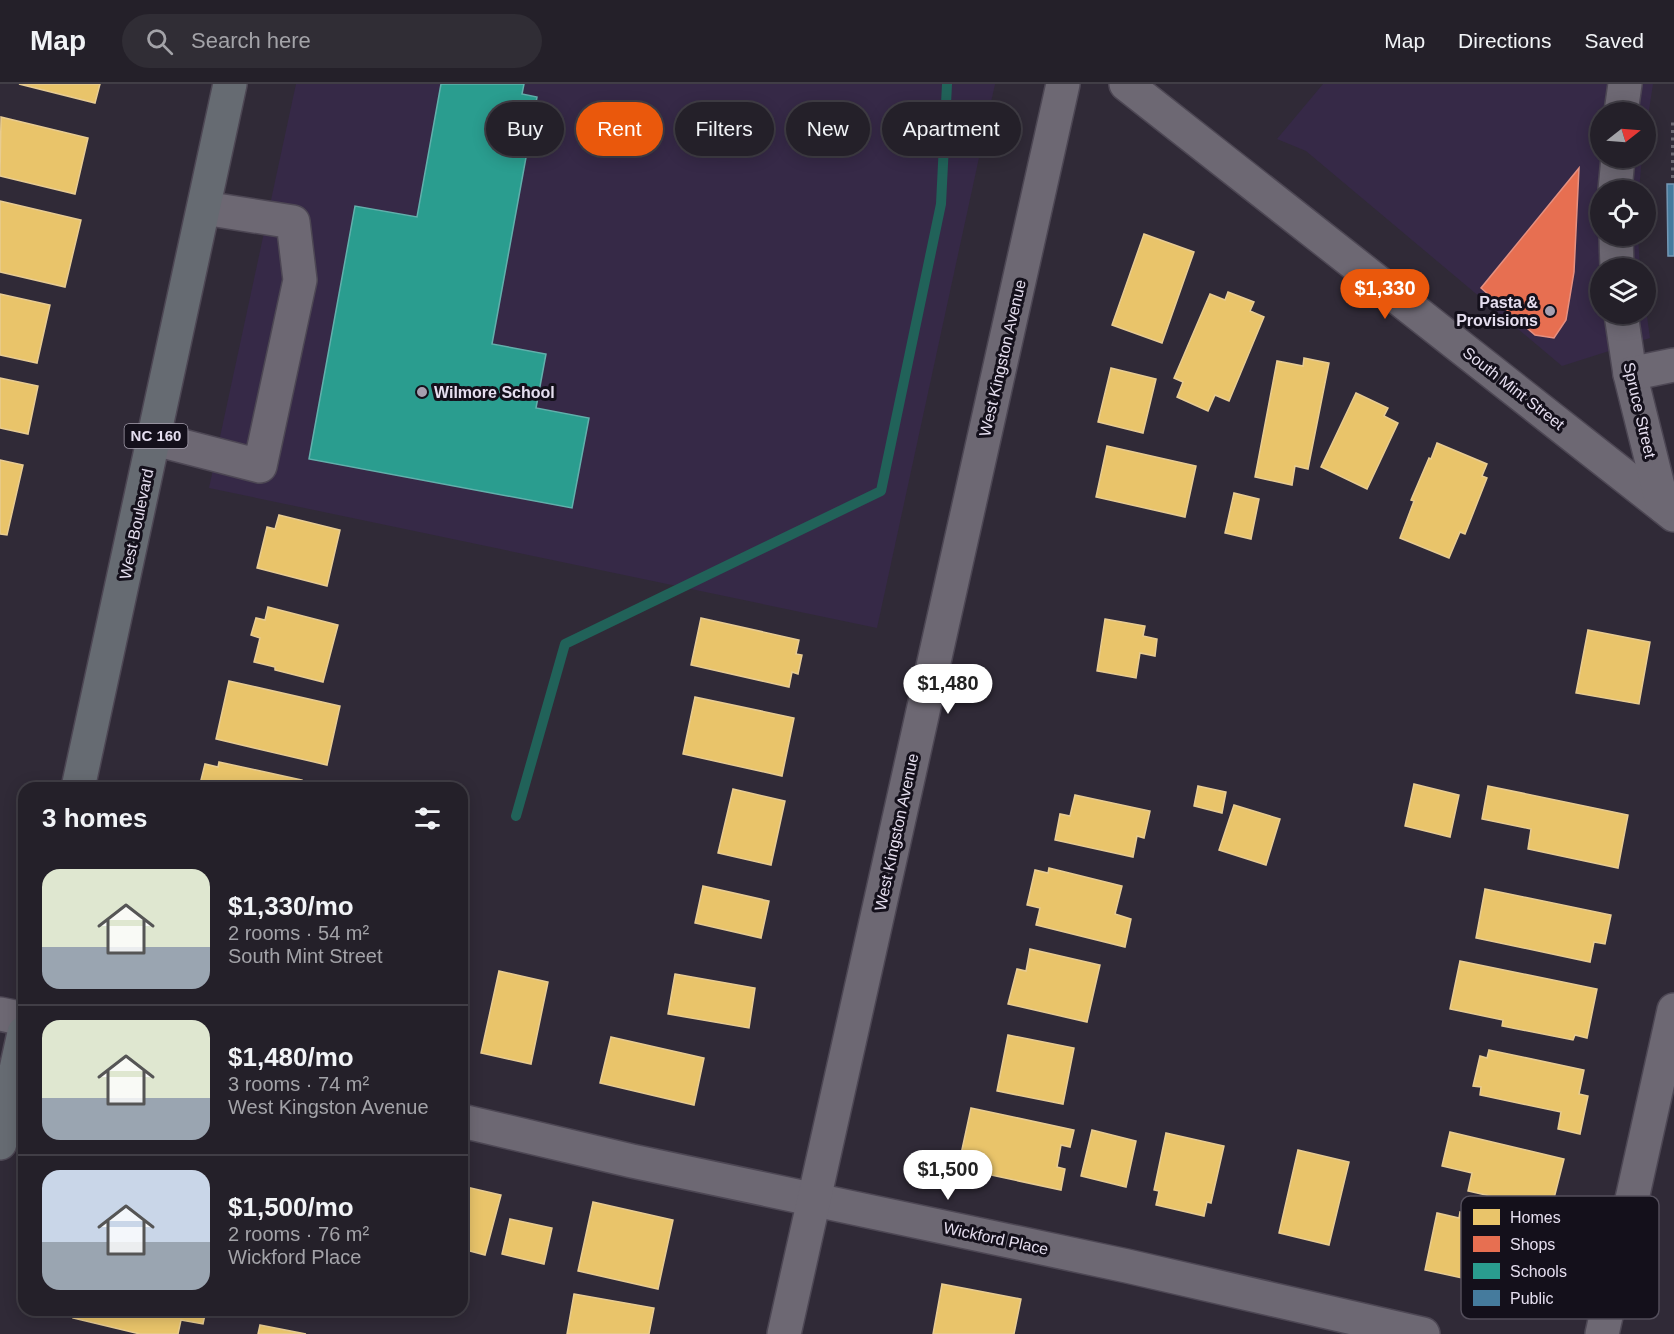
<!DOCTYPE html>
<meta charset="utf-8">
<style>
body{margin:0;font-family:Helvetica,sans-serif;background:#302d35;color:#f1f3f6;height:100vh;display:flex;flex-direction:column;font-size:22px;white-space:nowrap}
*{box-sizing:border-box;margin:0}
p{font-size:20px;color:#a3a3a8}
.icon{flex:none;width:33px;height:33px;fill:none;stroke:currentColor;stroke-width:2;stroke-linecap:round;stroke-linejoin:round}
.map{position:relative;flex:1;overflow:hidden}
.sheet{position:absolute;left:18px;top:698px;width:450px;height:534px;display:flex;flex-direction:column;background:#242029;border-radius:18px;box-shadow:0 3px 15px #0003,0 0 0 2px #413e46}
.sheet>*{flex:none}
.guide{position:absolute;left:486px;top:18px;width:570px;height:54px;display:flex;gap:12px}
.needle{width:39px;rotate:73deg}
.controls{position:absolute;left:1590px;top:18px;display:grid;gap:12px}
.controls a{display:grid;place-items:center;width:66px;height:66px;border-radius:50%;background:#242029;box-shadow:0 3px 15px #0003,0 0 0 2px #413e46;font-size:30px}
.price{position:absolute;translate:-50% -51px;padding:0 14px;border-radius:21px;background:#fff;color:#222;font-size:20px;line-height:39px;filter:drop-shadow(0 2px 3px #0008)}
.price::after{content:'';position:absolute;left:50%;top:36px;width:18px;height:14px;margin-left:-9px;background:inherit;clip-path:polygon(0 0,100% 0,50% 100%)}
.price.current{background:#ea580c;color:#fff}
ul{padding:0;list-style:none}
li{display:flex;align-items:center;gap:18px;height:150px;padding:0 24px}
li+li{border-top:2px solid #413e46}
li span{display:grid;place-items:center;flex:none;width:168px;height:120px;border-radius:18px;color:#555}
li>.icon{margin-inline-start:auto}
span .icon{width:72px;height:72px;fill:#fffc;stroke-width:1}
li b{font-size:26px}
h2{display:flex;justify-content:space-between;align-items:center;height:72px;padding:0 24px;font-size:26px}
.tag{padding:0 21px;border-radius:27px;background:#242029;box-shadow:0 3px 15px #0003,0 0 0 2px #413e46;font-size:21px;line-height:54px}
.tag.current{background:#ea580c;color:#fff}
header{display:flex;align-items:center;gap:36px;box-sizing:border-box;height:84px;padding:0 30px;background:#242029;border-bottom:2px solid #413e46}
header strong{font-size:28px}
nav{display:flex;gap:33px;margin-inline-start:auto;font-size:21px}
.search{width:420px;height:54px;background:#302d35;display:flex;align-items:center;gap:15px;box-sizing:border-box;padding:0 21px;border-radius:33px;color:#a3a3a8;font-size:22px}
.map>svg:first-child{display:block}
.built{fill:#362947}
.homes{fill:#e9c46a;stroke:#e8cc92;stroke-width:1.5}
.shops{fill:#e76f51;stroke:#e69080;stroke-width:1.5}
.schools{fill:#2a9d8f;stroke:#62b0ac;stroke-width:1.5}
.public{fill:#457b9d;stroke:#7599b6;stroke-width:1.5}
.lines{fill:none;stroke-linecap:round;stroke-linejoin:round}
.stream{stroke:#216259;stroke-width:10}
.minor-casing{stroke:#4d4754;stroke-width:36}
.major-casing{stroke:#4d4754;stroke-width:36}
.path{stroke:#6c6872;stroke-width:4;stroke-dasharray:3 4.5;stroke-linecap:butt}
.minor{stroke:#6d6873;stroke-width:33}
.major{stroke:#666b72;stroke-width:33}
.poi-dot{fill:#a69faf;stroke:#14101b;stroke-width:2}
.labels{text-anchor:middle;stroke-width:6;stroke-linejoin:round;paint-order:stroke}
.shield{fill:#14101b;stroke:#a6a0af;stroke-width:1.5}
.shield-label{font-size:15px;font-weight:bold;fill:#e5deef}
.poi-label{font-size:16px;font-weight:bold;fill:#e5deef;stroke:#14101b;text-anchor:end}
.street-label{font-size:16px;fill:#e5deef;stroke:#14101b}
.key{fill:#14101b;stroke:#534e5b;stroke-width:1.5}
.key-label{font-size:16px;fill:#e5deef}
</style>
<header>
<strong>Map</strong>
<div class="search"><svg class="icon" aria-label="search" viewBox="0 0 24 24"><circle cx="10" cy="10" r="6"/><path d="M15 15l6 6"/></svg>Search here</div>
<nav><a>Map</a><a>Directions</a><a>Saved</a></nav>
</header>
<div class="map">
<svg width="1674" height="1250" viewBox="0 0 1674 1250">
<rect width="100%" height="100%" fill="#302a37"/>
<g class="built">
<polygon points="296,0 995,0 877,544 209,404"/>
<polygon points="1323,0 1653,0 1646,46 1646,28 1600,28 1600,74 1642,74 1639,106 1600,106 1600,152 1638,152 1640,184 1600,184 1600,230 1646,230 1646,225 1650,254 1562,282 1306,67 1277,55"/>
</g>
<g class="homes">
<polygon points="19,0 100,0 95,19"/>
<polygon points="1,33 88,54 75,110 0,92"/>
<polygon points="0,117 81,136 65,203 0,188"/>
<polygon points="1144,150 1194,168 1162,259 1112,241"/>
<polygon points="1228,208 1254,218 1250,227 1264,233 1229,317 1215,311 1208,327 1177,313 1183,298 1174,294 1210,210 1225,216"/>
<polygon points="0,210 50,221 37,279 0,271"/>
<polygon points="1304,274 1329,279 1308,385 1295,382 1292,401 1255,393 1277,277 1303,282"/>
<polygon points="1111,284 1156,295 1143,349 1098,338"/>
<polygon points="0,294 38,302 28,350 0,344"/>
<polygon points="1356,309 1388,324 1384,332 1398,339 1367,405 1321,383"/>
<polygon points="1437,359 1487,380 1482,392 1487,394 1465,450 1460,448 1449,474 1400,454 1414,417 1411,416 1429,374 1431,375"/>
<polygon points="1107,362 1196,382 1185,433 1096,413"/>
<polygon points="0,376 23,381 7,451 0,450"/>
<polygon points="1234,409 1259,415 1251,455 1225,449"/>
<polygon points="279,431 340,446 327,502 257,484 267,443 275,445"/>
<polygon points="268,523 338,541 323,598 275,586 275,583 254,578 260,554 251,551 256,534 265,536"/>
<polygon points="701,534 799,556 796,570 802,571 798,590 792,588 789,603 691,581"/>
<polygon points="1105,535 1145,542 1143,552 1157,555 1155,572 1140,569 1136,594 1097,587"/>
<polygon points="1588,546 1650,558 1639,620 1576,609"/>
<polygon points="229,597 340,622 327,681 216,655"/>
<polygon points="695,613 794,634 782,692 683,670"/>
<polygon points="219,678 302,696 300,704 199,704 205,680 218,683"/>
<polygon points="1414,700 1459,711 1450,753 1405,742"/>
<polygon points="1198,702 1226,708 1222,729 1194,722"/>
<polygon points="1488,702 1628,731 1618,784 1528,765 1531,745 1482,735"/>
<polygon points="733,705 785,717 771,781 718,769"/>
<polygon points="1075,711 1150,727 1144,754 1137,752 1133,773 1055,756 1060,730 1070,732"/>
<polygon points="1234,721 1280,735 1266,781 1219,766"/>
<polygon points="1049,784 1122,802 1115,830 1131,835 1125,863 1036,841 1040,824 1027,821 1035,786 1048,789"/>
<polygon points="703,802 769,817 761,854 695,839"/>
<polygon points="1485,805 1611,831 1605,860 1594,858 1590,878 1476,854"/>
<polygon points="1030,865 1100,881 1087,938 1008,920 1017,885 1026,887"/>
<polygon points="1460,877 1597,905 1587,954 1575,951 1573,956 1502,942 1503,936 1450,925"/>
<polygon points="499,887 548,898 531,980 481,969"/>
<polygon points="675,890 755,904 749,944 668,930"/>
<polygon points="1008,951 1074,964 1063,1020 997,1007"/>
<polygon points="611,953 704,974 694,1021 600,999"/>
<polygon points="1489,966 1584,986 1579,1010 1588,1012 1580,1050 1558,1045 1561,1028 1480,1011 1481,1003 1473,1002 1480,972 1487,974"/>
<polygon points="971,1024 1074,1046 1070,1063 1061,1061 1057,1083 1065,1085 1061,1106 958,1084"/>
<polygon points="1092,1046 1136,1057 1126,1103 1081,1092"/>
<polygon points="1450,1048 1564,1075 1551,1126 1468,1107 1472,1089 1442,1082"/>
<polygon points="1166,1049 1224,1062 1211,1119 1207,1118 1204,1132 1156,1121 1159,1107 1154,1106"/>
<polygon points="1298,1066 1349,1078 1329,1161 1279,1149"/>
<polygon points="462,1102 501,1111 485,1171 462,1165"/>
<polygon points="593,1118 673,1136 658,1205 578,1187"/>
<polygon points="1460,1128 1483,1133 1482,1138 1532,1149 1531,1156 1543,1158 1532,1209 1425,1186 1437,1129 1459,1134"/>
<polygon points="510,1135 552,1144 544,1180 502,1170"/>
<polygon points="942,1200 1021,1215 1014,1250 933,1250"/>
<polygon points="574,1210 654,1224 649,1250 567,1250"/>
<polygon points="75,1226 206,1226 203,1240 181,1236 178,1250 140,1250 73,1234"/>
<polygon points="260,1241 306,1250 258,1250"/>
</g>
<polygon class="shops" points="1579,84 1574,188 1566,236 1554,254 1535,251 1481,204"/>
<polygon class="schools" points="441,0 524,0 522,10 537,13 492,260 546,270 536,324 589,334 572,424 309,375 355,122 417,133"/>
<polygon class="public" points="1667,100 1674,100 1674,172 1668,172"/>
<g class="lines">
<polyline class="stream" points="516,732 565,560 881,407 941,120 947,0"/>
<defs>
<g id="minor">
<polyline points="1126,0 1674,431"/>
<polyline points="1621,28 1625,0"/>
<polyline points="1615,106 1618,74"/>
<polyline points="1616,152 1617,184"/>
<polyline points="1621,230 1630,290 1663,422"/>
<polyline points="1630,290 1674,281"/>
<polyline points="155,355 260,382 300,196 293,138 204,124"/>
<polyline points="0,930 24,935"/>
<polyline points="462,1037 632,1077 1127,1182 1423,1250"/>
<polyline points="784,1250 1063,0"/>
<polyline points="1602,1250 1674,926"/>
</g>
<g id="major">
<polyline points="78,704 230,0"/>
<polyline points="0,1059 24,949"/>
</g>
</defs>
<use href="#minor" class="minor-casing"/>
<use href="#major" class="major-casing"/>
<polyline class="path" points="1673,94 1673,38"/>
<use href="#minor" class="minor"/>
<use href="#major" class="major"/>
</g>
<g class="poi-dot">
<circle cx="1550" cy="227" r="6"/>
<circle cx="422" cy="308" r="6"/>
</g>
<g class="labels">
<rect class="shield" x="124.5" y="340" width="63" height="24" rx="4.5"/>
<g class="shield-label">
<text x="156" y="357">NC 160</text>
</g>
<g class="poi-label">
<text x="1538" y="224">Pasta &amp;<tspan x="1538" dy="18">Provisions</tspan></text>
<text x="434" y="314" text-anchor="start">Wilmore School</text>
</g>
<g class="street-label">
<text transform="translate(1002 274) rotate(-77)" y="6">West Kingston Avenue</text>
<text transform="translate(1514 304) rotate(38)" y="6">South Mint Street</text>
<text transform="translate(1640 326) rotate(77)" y="6">Spruce Street</text>
<text transform="translate(136 440) rotate(-78)" y="6">West Boulevard</text>
<text transform="translate(896 748) rotate(-78)" y="6">West Kingston Avenue</text>
<text transform="translate(996 1154) rotate(12)" y="6">Wickford Place</text>
</g>
</g>
<rect x="1461" y="1112" width="198" height="123" rx="9" class="key"/>
<rect x="1473" y="1125" width="27" height="16" fill="#e9c46a"/>
<rect x="1473" y="1152" width="27" height="16" fill="#e76f51"/>
<rect x="1473" y="1179" width="27" height="16" fill="#2a9d8f"/>
<rect x="1473" y="1206" width="27" height="16" fill="#457b9d"/>
<g class="key-label">
<text x="1510" y="1139">Homes</text>
<text x="1510" y="1166">Shops</text>
<text x="1510" y="1193">Schools</text>
<text x="1510" y="1220">Public</text>
</g>
</svg>
<div class="controls">
<a><svg class="needle" viewBox="-14 -14 28 28"><path d="M0-13l5 13h-10z" fill="#e53935"/><path d="M0 13l5-13h-10z" fill="#a3a3a8"/></svg></a>
<a><svg class="icon" aria-label="locate" viewBox="0 0 24 24"><circle cx="12" cy="12" r="6"/><path d="M12 2v4M12 18v4M2 12h4M18 12h4"/></svg></a>
<a><svg class="icon" aria-label="layers" viewBox="0 0 24 24"><path d="M12 4l9 5-9 5-9-5zM3 14l9 5 9-5"/></svg></a>
</div>
<b class="price current" style="left:1385px;top:236px">$1,330</b>
<b class="price" style="left:948px;top:631px">$1,480</b>
<b class="price" style="left:948px;top:1117px">$1,500</b>
<div class="guide">
<a class="tag">Buy</a>
<a class="tag current">Rent</a>
<a class="tag">Filters</a>
<a class="tag">New</a>
<a class="tag">Apartment</a>
</div>
<section class="sheet">
<h2>3 homes<svg class="icon" aria-label="filters" viewBox="0 0 24 24"><path d="M4 7h16M4 17h16"/><circle cx="9" cy="7" r="2"/><circle cx="15" cy="17" r="2"/></svg></h2>
<ul>
<li><span style="background:linear-gradient(#dfe7d0 65%,#9aa5b1 0)"><svg class="icon" aria-label="home" viewBox="0 0 24 24"><path d="M3 11l9-7 9 7M6 9v11h12V9"/></svg></span><div><b>$1,330/mo</b><p>2 rooms · 54 m²</p><p>South Mint Street</p></div></li>
<li><span style="background:linear-gradient(#dfe7d0 65%,#9aa5b1 0)"><svg class="icon" aria-label="home" viewBox="0 0 24 24"><path d="M3 11l9-7 9 7M6 9v11h12V9"/></svg></span><div><b>$1,480/mo</b><p>3 rooms · 74 m²</p><p>West Kingston Avenue</p></div></li>
<li><span style="background:linear-gradient(#c9d6e8 60%,#9aa5b1 0)"><svg class="icon" aria-label="home" viewBox="0 0 24 24"><path d="M3 11l9-7 9 7M6 9v11h12V9"/></svg></span><div><b>$1,500/mo</b><p>2 rooms · 76 m²</p><p>Wickford Place</p></div></li>
</ul>
</section>
</div>
